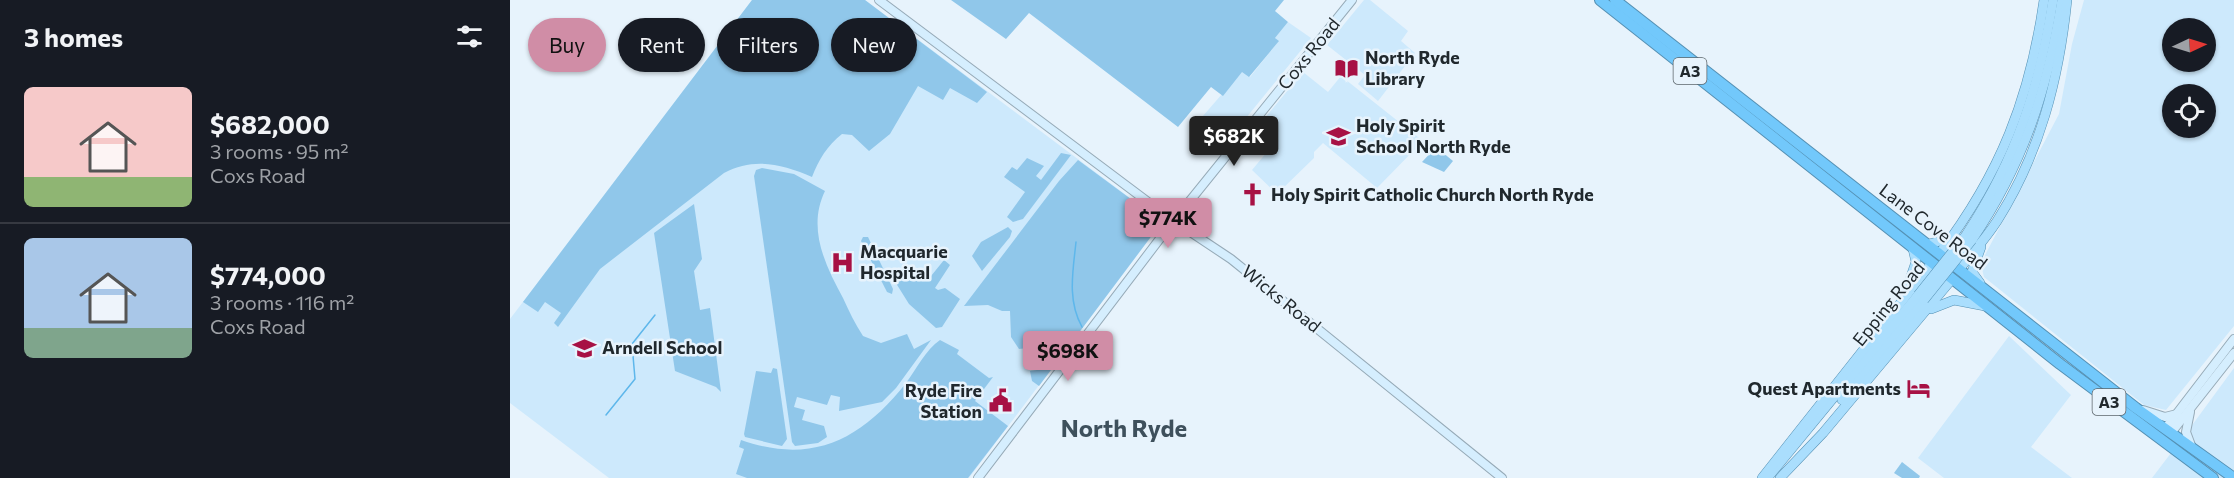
<!DOCTYPE html>
<meta charset="utf-8">
<style>
body{margin:0;font-family:Commissioner,sans-serif;background:#20242c;color:#f1f3f6;height:100vh;display:flex;flex-direction:column;font-size:22px;white-space:nowrap}
*{box-sizing:border-box;margin:0}
p{font-size:20px;color:#9ea1a6}
.icon{flex:none;width:33px;height:33px;fill:none;stroke:currentColor;stroke-width:2;stroke-linecap:round;stroke-linejoin:round}
.map{position:relative;flex:1;overflow:hidden}
.sheet{display:flex;flex-direction:column;background:#171b24;width:510px}
.sheet>*{flex:none}
.top-card{position:absolute;left:18px;top:18px;width:570px;height:54px;display:flex;gap:12px}
.needle{width:39px;rotate:86deg}
.buttons{position:absolute;left:1652px;top:18px;display:grid;gap:12px}
.buttons a{display:grid;place-items:center;width:54px;height:54px;border-radius:50%;background:#171b24;box-shadow:0 2px 4px #0004;font-size:30px}
.price{position:absolute;translate:-50% -51px;padding:0 14px;border-radius:6px;background:#d08da6;color:#111;font-size:20px;line-height:39px;filter:drop-shadow(0 2px 3px #0008)}
.price::after{content:'';position:absolute;left:50%;top:36px;width:18px;height:14px;margin-left:-9px;background:inherit;clip-path:polygon(0 0,100% 0,50% 100%)}
.price.current{background:#222;color:#fff}
ul{padding:0;list-style:none}
li{display:flex;align-items:center;gap:18px;height:150px;padding:0 24px}
li+li{border-top:2px solid #363941}
li span{display:grid;place-items:center;flex:none;width:168px;height:120px;border-radius:9px;color:#555}
li>.icon{margin-inline-start:auto}
span .icon{width:72px;height:72px;fill:#fffc;stroke-width:1}
li b{font-size:26px}
h2{display:flex;justify-content:space-between;align-items:center;height:72px;padding:0 24px;font-size:26px}
.chip{padding:0 21px;border-radius:27px;background:#171b24;box-shadow:0 2px 4px #0004;font-size:21px;line-height:54px}
.chip.current{background:#d08da6;color:#111}
main{display:flex;flex:1;min-height:0}
.map>svg:first-child{display:block}
.built{fill:#cde9fc;fill-rule:evenodd}
.green{fill:#90c7ea}
.lines{fill:none;stroke-linecap:round;stroke-linejoin:round}
.stream{stroke:#5eb7eb;stroke-width:1.5}
.secondary-casing{stroke:#96aab7;stroke-width:10}
.primary-casing{stroke:#5590b3;stroke-width:10}
.highway-casing{stroke:#5590b3;stroke-width:12}
.secondary{stroke:#d5eefe;stroke-width:8}
.primary{stroke:#aadefd;stroke-width:9}
.highway{stroke:#72c8fb;stroke-width:10}
.primary-bridge-casing{stroke:#5590b3;stroke-width:10;stroke-linecap:butt}
.primary-bridge{stroke:#aadefd;stroke-width:9}
.labels{text-anchor:middle;stroke-width:5;stroke-linejoin:round;paint-order:stroke}
.shield{fill:#e7f3fc;stroke:#5c656b;stroke-width:1.5}
.shield-label{font-size:16px;font-weight:bold;fill:#20282d}
.street-label{font-size:18px;fill:#20282d;stroke:#e7f3fc}
.poi-label{font-size:18px;font-weight:bold;fill:#20282d;stroke:#e7f3fc;text-anchor:start}
.district-label{font-size:24px;font-weight:bold;fill:#3e505c;stroke:#e7f3fc}
</style>
<main>
<section class="sheet">
<h2>3 homes<svg class="icon" aria-label="filters" viewBox="0 0 24 24"><path d="M4 7h16M4 17h16"/><circle cx="9" cy="7" r="2"/><circle cx="15" cy="17" r="2"/></svg></h2>
<ul>
<li><span style="background:linear-gradient(#f6c9c9 75%,#8fb573 0)"><svg class="icon" aria-label="home" viewBox="0 0 24 24"><path d="M3 11l9-7 9 7M6 9v11h12V9"/></svg></span><div><b>$682,000</b><p>3 rooms · 95 m²</p><p>Coxs Road</p></div></li>
<li><span style="background:linear-gradient(#a9c7e8 75%,#7fa58c 0)"><svg class="icon" aria-label="home" viewBox="0 0 24 24"><path d="M3 11l9-7 9 7M6 9v11h12V9"/></svg></span><div><b>$774,000</b><p>3 rooms · 116 m²</p><p>Coxs Road</p></div></li>
</ul>
</section>
<div class="map">
<svg width="1724" height="478" viewBox="0 0 1724 478">
<rect width="100%" height="100%" fill="#e7f3fc"/>
<g class="built">
<polygon points="242,0 355,0 652,222 459,478 99,478 0,403 0,319"/>
<polygon points="854,0 860,0 898,31 891,41 905,53 868,101 848,84 855,75 817,45"/>
<path d="M1574 0H1724V326L1656 410 1634 405 1474 277 1472 269 1475 255 1549 114 1562 44ZM1662 28H1695V62H1662ZM1662 94H1695V128H1662Z"/>
<polygon points="778,22 801,38 714,145 686,124 732,71 740,77 768,42 765,38"/>
<polygon points="793,72 818,92 831,76 913,141 867,188 813,143 804,152 804,158 767,194 742,170 762,146 744,131"/>
<polygon points="1499,336 1561,395 1521,447 1562,478 1434,478 1408,458"/>
<polygon points="1724,368 1724,478 1642,478 1680,428"/>
</g>
<g class="green">
<path d="M242 0H355L477 92 467 103 440 88 433 100 408 86 380 134 359 151 342 135 332 134C317 146 309 159 302 177 272 164 244 157 214 173L90 269 48 327 44 323 51 313 35 302 28 312 13 302Z"/>
<polygon points="441,0 774,0 765,11 778,22 765,38 769,41 739,77 732,72 713,96 701,87 668,127 519,13 496,39"/>
<polygon points="926,147 943,161 934,172 912,162"/>
<polygon points="551,153 561,155 513,219 503,222 497,217 515,192 494,177 502,167 507,170 517,158 534,166 526,176 531,180"/>
<polygon points="568,160 652,222 529,386 522,381 520,371 527,370 526,355 519,356 518,348 509,349 501,337 500,311 492,311 478,305 454,306 549,181"/>
<path d="M252 168 284 174 315 191C297 228 315 265 333 298 339 311 345 324 353 336L371 343 397 334 404 349 421 340 386 388 372 402 329 411 330 397 321 395 317 405 287 397 284 407 295 410 292 420 314 426 317 437 308 443 285 446 282 442 244 176 246 170Z"/>
<polygon points="184,204 192,259 184,271 190,310 200,308 211,392 206,387 165,371 144,233"/>
<polygon points="498,227 502,231 500,237 472,271 462,256 471,242"/>
<polygon points="353,237 358,237 383,289 382,294 377,292 351,241"/>
<polygon points="434,260 440,265 425,288 428,290 435,288 450,299 432,327 426,328 399,304 384,280 392,269 417,281"/>
<path d="M430 340 449 350 447 354 479 378 483 377 465 401 498 426 458 478H237L226 474 234 449 229 447 231 440C302 465 351 440 396 383 406 370 416 349 430 340Z"/>
<polygon points="263,368 267,369 277,439 272,446 235,437 234,434 246,371 261,373"/>
<polygon points="1392,462 1410,476 1409,478 1392,478 1384,473"/>
</g>
<g class="lines">
<g class="stream">
<path d="M566 242C563 271 557 300 572 327"/>
<polyline points="96,415 125,379 122,344 145,315"/>
</g>
<defs>
<g id="secondary">
<polyline points="369,0 658,217 721,259 992,478"/>
<polyline points="1633,410 1655,417 1667,414"/>
<polyline points="1680,412 1676,432 1682,448"/>
<polyline points="1655,429 1724,339"/>
<polyline points="1661,433 1724,353"/>
<polyline points="468,478 658,228 842,0"/>
</g>
<g id="primary">
<path d="M1456 235C1506 159 1529 89 1543 0"/>
<path d="M1462 240C1514 163 1537 91 1552 0"/>
<polyline points="1419,244 1441,238"/>
<path d="M1430 253C1490 174 1520 98 1534 0"/>
<path d="M1450 268C1463 253 1476 238 1487 221 1530 153 1549 79 1557 0"/>
<polyline points="1470,283 1462,272 1471,247"/>
<polyline points="1396,291 1406,262 1403,249"/>
<polyline points="1421,309 1444,300 1475,306"/>
<polyline points="1332,400 1414,300"/>
<polyline points="1259,476 1408,295"/>
<polyline points="1252,478 1422,263"/>
<polyline points="1270,478 1313,433 1442,279"/>
</g>
<g id="highway">
<polyline points="1090,0 1550,364 1703,478"/>
<polyline points="1105,0 1626,408 1724,478"/>
</g>
</defs>
<use href="#secondary" class="secondary-casing"/>
<use href="#primary" class="primary-casing"/>
<use href="#highway" class="highway-casing"/>
<use href="#secondary" class="secondary"/>
<use href="#primary" class="primary"/>
<use href="#highway" class="highway"/>
<defs>
<g id="primary-bridge">
<polyline points="1408,295 1456,235"/>
<polyline points="1414,300 1462,240"/>
</g>
</defs>
<use href="#primary-bridge" class="primary-bridge-casing"/>
<use href="#primary-bridge" class="primary-bridge"/>
</g>
<defs>
<symbol id="library-bare" viewBox="-9 -9 18 18"><path d="M-6-4Q-3-5.5-.7-3.5V5Q-3 3-6 4ZM6-4Q3-5.5 .7-3.5V5Q3 3 6 4Z" fill="#a71144" stroke="#e7f3fc" stroke-width="2.5" paint-order="stroke"/></symbol>
<symbol id="school-bare" viewBox="-9 -9 18 18"><path d="M0-5L7-2L0 1L-7-2ZM-4 1L0 2.5L4 1V4Q0 6-4 4Z" fill="#a71144" stroke="#e7f3fc" stroke-width="2.5" paint-order="stroke"/></symbol>
<symbol id="church-bare" viewBox="-9 -9 18 18"><path d="M-1.2-6h2.4v3.5h3.3v2.4h-3.3V6h-2.4V-.1h-3.3v-2.4h3.3Z" fill="#a71144" stroke="#e7f3fc" stroke-width="2.5" paint-order="stroke"/></symbol>
<symbol id="hospital-bare" viewBox="-9 -9 18 18"><path d="M-5-5h3v3.5h4V-5h3V5h-3V1.5h-4V5h-3Z" fill="#a71144" stroke="#e7f3fc" stroke-width="2.5" paint-order="stroke"/></symbol>
<symbol id="hotel-bare" viewBox="-9 -9 18 18"><path d="M-6-4.5h1.5V1H6V5H4.5V3h-9V5H-6ZM-4 0a1.8 1.8 0 1 1 3.6 0ZM.5 0V-2.5h3Q6-2.5 6 0Z" fill="#a71144" stroke="#e7f3fc" stroke-width="2.5" paint-order="stroke"/></symbol>
<symbol id="civic-bare" viewBox="-9 -9 18 18"><path d="M-.6-6.5H3V-4.5H.6V-3L4-1V1h2V6H-6V1h2V-1L-.6-3ZM-1.2 2.5V6h2.4V2.5Z" fill="#a71144" stroke="#e7f3fc" stroke-width="2.5" paint-order="stroke"/></symbol>
</defs>
<g fill-rule="evenodd">
<use href="#library-bare" x="820" y="52" width="33" height="33"/>
<use href="#school-bare" x="812" y="120" width="33" height="33"/>
<use href="#church-bare" x="726" y="178" width="33" height="33"/>
<use href="#hospital-bare" x="316" y="246" width="33" height="33"/>
<use href="#school-bare" x="58" y="332" width="33" height="33"/>
<use href="#hotel-bare" x="1392" y="372" width="33" height="33"/>
<use href="#civic-bare" x="474" y="384" width="33" height="33"/>
</g>
<g class="labels">
<g class="shield">
<rect x="1163.5" y="58" width="33" height="26" rx="4.5"/>
<rect x="1582.5" y="389" width="33" height="26" rx="4.5"/>
</g>
<g class="shield-label">
<text x="1180" y="77">A3</text>
<text x="1599" y="408">A3</text>
</g>
<g class="street-label">
<text transform="translate(799 54) rotate(-51)" y="6">Coxs Road</text>
<text transform="translate(1423 227) rotate(37)" y="6">Lane Cove Road</text>
<text transform="translate(771 299) rotate(39)" y="6">Wicks Road</text>
<text transform="translate(1379 304) rotate(-51)" y="6">Epping Road</text>
</g>
<g class="poi-label">
<text x="855" y="64">North Ryde<tspan x="855" dy="21">Library</tspan></text>
<text x="846" y="132">Holy Spirit<tspan x="846" dy="21">School North Ryde</tspan></text>
<text x="761" y="201">Holy Spirit Catholic Church North Ryde</text>
<text x="350" y="258">Macquarie<tspan x="350" dy="21">Hospital</tspan></text>
<text x="92" y="354">Arndell School</text>
<text x="1391" y="395" text-anchor="end">Quest Apartments</text>
<text x="472" y="397" text-anchor="end">Ryde Fire<tspan x="472" dy="21">Station</tspan></text>
</g>
<g class="district-label">
<text x="614" y="437">North Ryde</text>
</g>
</g>
</svg>
<div class="buttons">
<a><svg class="needle" viewBox="-14 -14 28 28"><path d="M0-13l5 13h-10z" fill="#e53935"/><path d="M0 13l5-13h-10z" fill="#9ea1a6"/></svg></a>
<a><svg class="icon" aria-label="locate" viewBox="0 0 24 24"><circle cx="12" cy="12" r="6"/><path d="M12 2v4M12 18v4M2 12h4M18 12h4"/></svg></a>
</div>
<b class="price current" style="left:724px;top:167px">$682K</b>
<b class="price" style="left:658px;top:249px">$774K</b>
<b class="price" style="left:558px;top:382px">$698K</b>
<div class="top-card">
<a class="chip current">Buy</a>
<a class="chip">Rent</a>
<a class="chip">Filters</a>
<a class="chip">New</a>
</div>
</div>
</main>
